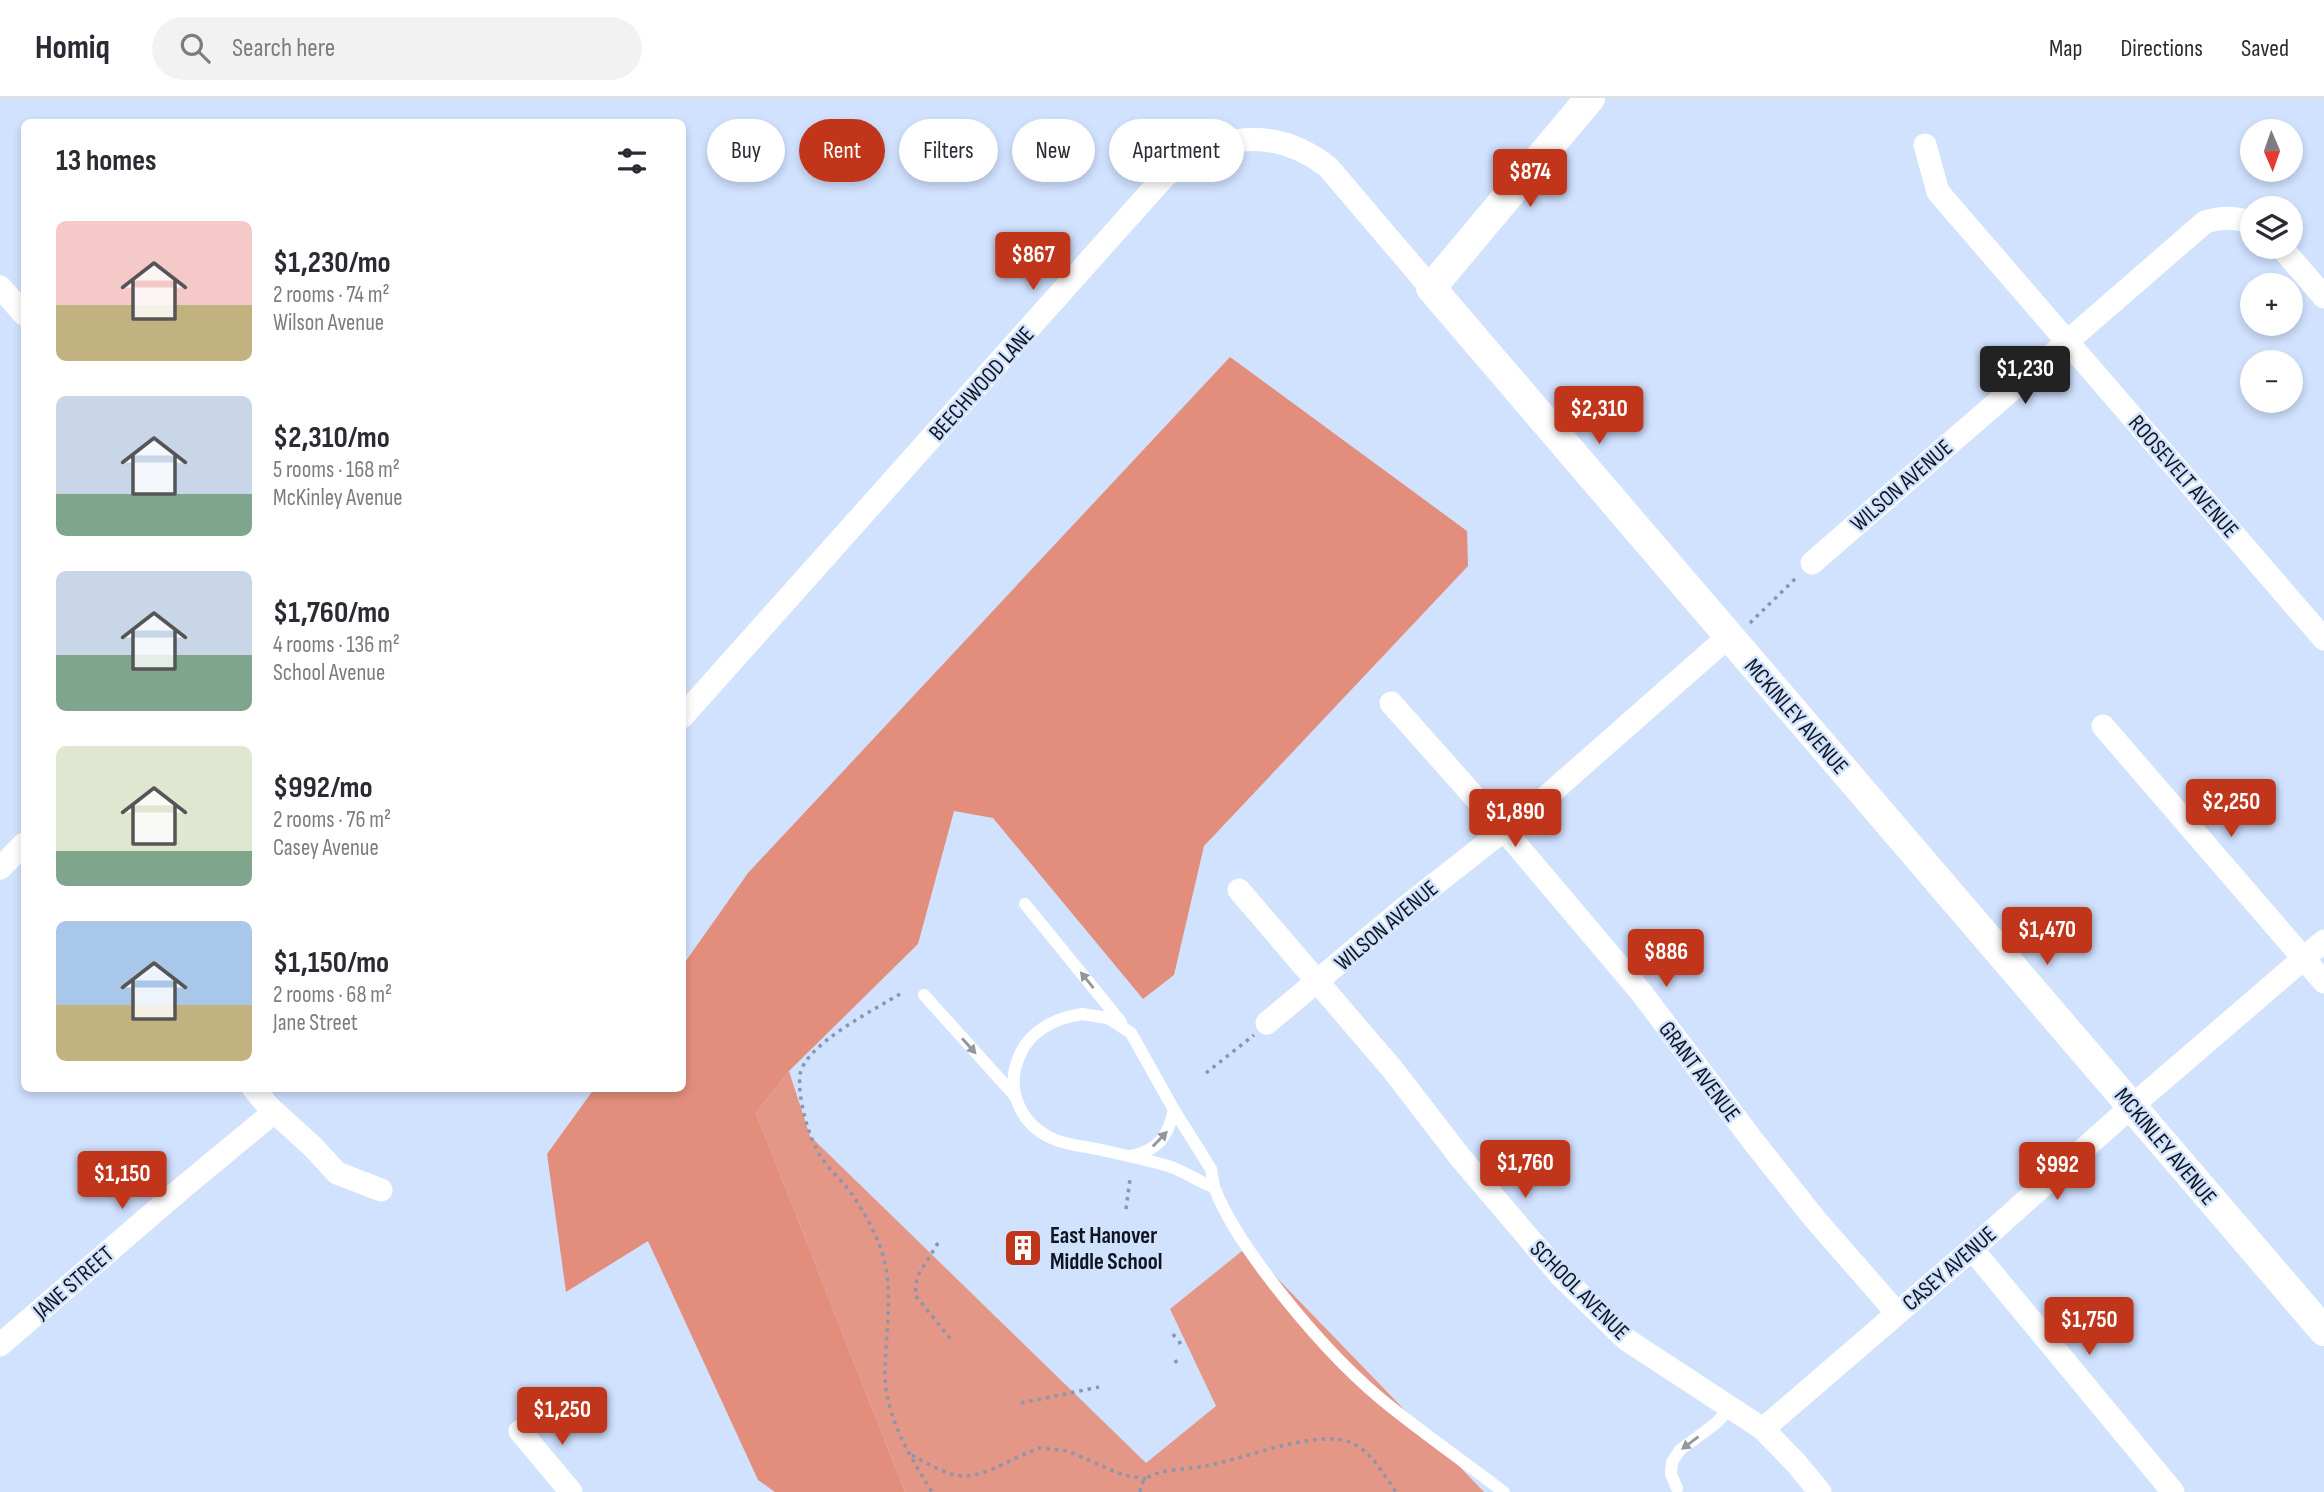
<!DOCTYPE html>
<meta charset="utf-8">
<style>
body{margin:0;font-family:"Sofia Sans Condensed",sans-serif;background:#f2f2f3;color:#2b2b33;height:100vh;display:flex;flex-direction:column;font-size:26px;white-space:nowrap}
*{box-sizing:border-box;margin:0}
p{font-size:23px;color:#7c7c81}
.icon{flex:none;width:38px;height:38px;fill:none;stroke:currentColor;stroke-width:2;stroke-linecap:round;stroke-linejoin:round}
.map{position:relative;flex:1;overflow:hidden}
.panel{position:absolute;left:21px;top:21px;width:665px;height:973px;display:flex;flex-direction:column;background:#fff;border-radius:10px;box-shadow:0 4px 10px #0003}
.panel>*{flex:none}
.hud{position:absolute;left:707px;top:21px;width:665px;height:63px;display:flex;gap:14px}
.needle{width:46px;rotate:178deg}
.fabs{position:absolute;left:2240px;top:21px;display:grid;gap:14px}
.fabs a{display:grid;place-items:center;width:63px;height:63px;border-radius:50%;background:#fff;box-shadow:0 4px 10px #0003;font-size:35px}
.price{position:absolute;translate:-50% -60px;padding:0 16px;border-radius:7px;background:#c1351b;color:#fff;font-size:23px;line-height:46px;filter:drop-shadow(0 2px 4px #0008)}
.price::after{content:'';position:absolute;left:50%;top:42px;width:21px;height:16px;margin-left:-10px;background:inherit;clip-path:polygon(0 0,100% 0,50% 100%)}
.price.on{background:#222;color:#fff}
ul{padding:0;list-style:none}
li{display:flex;align-items:center;gap:21px;height:175px;padding:0 35px}
li span{display:grid;place-items:center;flex:none;width:196px;height:140px;border-radius:10px;color:#555}
li>.icon{margin-inline-start:auto}
span .icon{width:84px;height:84px;fill:#fffc;stroke-width:1}
li b{font-size:30px}
h2{display:flex;justify-content:space-between;align-items:center;height:84px;padding:0 35px;font-size:30px}
.pill{padding:0 24px;border-radius:32px;background:#fff;box-shadow:0 4px 10px #0003;font-size:24px;line-height:63px}
.pill.on{background:#c1351b;color:#fff}
header{display:flex;align-items:center;gap:42px;box-sizing:border-box;height:98px;padding:0 35px;background:#fff;border-bottom:2px solid #e1e1e2}
header strong{font-size:33px}
nav{display:flex;gap:38px;margin-inline-start:auto;font-size:24px}
.search{width:490px;height:63px;background:#f2f2f3;display:flex;align-items:center;gap:18px;box-sizing:border-box;padding:0 24px;border-radius:38px;color:#7c7c81;font-size:26px}
.map>svg:first-child{display:block}
.green{fill:#e49786}
.forest{fill:#e38e7c}
.lines{fill:none;stroke-linecap:round;stroke-linejoin:round}
.path{stroke:#8996ac;stroke-width:3.5;stroke-dasharray:3.5 5;stroke-linecap:butt}
.service{stroke:#fff;stroke-width:12}
.minor{stroke:#fff;stroke-width:23}
.tertiary{stroke:#fff;stroke-width:30}
.oneway{fill:#93969a}
.labels{text-anchor:middle;stroke-width:5;stroke-linejoin:round;paint-order:stroke}
.street-label{font-size:23px;fill:#0f151f;stroke:#d1e2ff}
.poi-label{font-size:23px;font-weight:bold;fill:#0f151f;stroke:#d1e2ff;text-anchor:start}
</style>
<header>
<strong>Homiq</strong>
<div class="search"><svg class="icon" aria-label="search" viewBox="0 0 24 24"><circle cx="10" cy="10" r="6"/><path d="M15 15l6 6"/></svg>Search here</div>
<nav><a>Map</a><a>Directions</a><a>Saved</a></nav>
</header>
<div class="map">
<svg width="2324" height="1394" viewBox="0 0 2324 1394">
<rect width="100%" height="100%" fill="#d1e2ff"/>
<polygon class="green" points="789,973 810,1038 1146,1365 1216,1308 1170,1211 1247,1149 1484,1394 905,1394 756,1015"/>
<polygon class="forest" points="1230,259 1467,433 1468,468 1204,748 1174,877 1143,901 993,720 954,713 918,846 789,973 756,1015 905,1394 775,1394 758,1382 648,1143 566,1194 547,1056 594,991 682,990 683,867 748,775"/>
<g class="lines">
<g class="path">
<polyline points="1750,525 1797,479"/>
<path d="M900 896C874 912 804 947 800 977 797 998 809 1041 821 1059 829 1072 842 1082 851 1095 862 1110 872 1129 879 1146 896 1189 885 1233 885 1277 886 1321 910 1358 932 1394"/>
<polyline points="1206,975 1254,937"/>
<polyline points="1126,1111 1130,1081"/>
<polyline points="938,1145 917,1179 915,1197 953,1244"/>
<polyline points="1173,1236 1175,1239"/>
<polyline points="1179,1243 1181,1248"/>
<polyline points="1175,1262 1177,1265"/>
<polyline points="1021,1305 1099,1289"/>
<path d="M912 1357C927 1365 945 1377 963 1378 986 1379 1017 1357 1040 1350L1068 1353 1123 1377 1146 1381"/>
<path d="M1140 1394C1141 1388 1142 1383 1147 1380 1159 1371 1190 1371 1205 1368 1244 1361 1305 1335 1343 1342 1369 1348 1382 1374 1396 1394"/>
</g>
<g class="service">
<polyline points="1025,806 1121,924"/>
<polyline points="924,897 1015,998"/>
<path d="M1082 916 1108 920 1131 935 1174 1012 1211 1071 1214 1089C1197 1084 1182 1071 1165 1067 1143 1061 1120 1056 1097 1051 1082 1048 1065 1047 1051 1040 1020 1025 1005 991 1019 959 1029 933 1055 920 1082 916Z"/>
<path d="M1131 1058C1159 1052 1168 1038 1174 1012"/>
<path d="M1214 1089C1226 1120 1246 1149 1266 1176 1300 1221 1337 1264 1381 1301 1420 1333 1463 1363 1504 1394"/>
<polyline points="1677,1390 1671,1376 1672,1364 1680,1352 1715,1326 1731,1310"/>
</g>
<g class="minor">
<polyline points="1925,47 1938,94 2324,541"/>
<polyline points="2281,149 2324,199"/>
<polyline points="0,189 24,216"/>
<path d="M1812 465 2205 124C2221 119 2237 118 2252 126"/>
<polyline points="1391,605 1504,732 1641,894 1753,1043 1814,1120 1897,1215"/>
<path d="M682 619 1164 79C1214 35 1274 27 1328 69L1431 190"/>
<polyline points="2103,628 2324,884"/>
<polyline points="0,770 24,746"/>
<polyline points="1239,792 1393,972 1460,1059 1561,1178 1627,1242 1763,1331 1796,1365 1820,1394"/>
<polyline points="1267,925 1402,812 1546,699 1729,538"/>
<polyline points="253,990 269,1009 313,1049 337,1075 381,1092"/>
<polyline points="1972,1151 2173,1394"/>
<polyline points="0,1247 181,1091 274,1014"/>
<polyline points="1763,1331 1972,1151 2132,1008 2324,843"/>
<polyline points="520,1333 571,1394"/>
</g>
<polyline class="tertiary" points="1590,0 1431,190 2324,1233"/>
</g>
<defs><path id="oneway-solid" d="M-6-.8H1V-3.2L6.5 0L1 3.2V.8H-6Z" transform="scale(1.75)"/></defs>
<g class="oneway">
<use href="#oneway-solid" transform="translate(1087 882) rotate(-129)"/>
<use href="#oneway-solid" transform="translate(969 948) rotate(48)"/>
<use href="#oneway-solid" transform="translate(1160 1041) rotate(-46)"/>
<use href="#oneway-solid" transform="translate(1690 1345) rotate(143)"/>
</g>
<defs>
<symbol id="building-square" viewBox="-11 -11 22 22"><rect x="-9" y="-9" width="18" height="18" rx="4" fill="#c1351b" stroke="#d1e2ff"/><path d="M-4-6H4V6H1V3H-1V6H-4ZM-2.5-4.3h1.7v1.8h-1.7ZM.8-4.3h1.7v1.8H.8ZM-2.5-1h1.7V.8h-1.7ZM.8-1h1.7V.8H.8Z" fill="#fff"/></symbol>
</defs>
<g fill-rule="evenodd">
<use href="#building-square" x="1001" y="1128" width="44" height="44"/>
</g>
<g class="labels">
<g class="street-label">
<text transform="translate(981 285) rotate(-48)" y="8">BEECHWOOD LANE</text>
<text transform="translate(2184 378) rotate(49)" y="8">ROOSEVELT AVENUE</text>
<text transform="translate(1901 387) rotate(-41)" y="8">WILSON AVENUE</text>
<text transform="translate(1797 618) rotate(49)" y="8">MCKINLEY AVENUE</text>
<text transform="translate(1386 827) rotate(-40)" y="8">WILSON AVENUE</text>
<text transform="translate(1700 973) rotate(53)" y="8">GRANT AVENUE</text>
<text transform="translate(2166 1048) rotate(50)" y="8">MCKINLEY AVENUE</text>
<text transform="translate(1949 1170) rotate(-41)" y="8">CASEY AVENUE</text>
<text transform="translate(73 1184) rotate(-41)" y="8">JANE STREET</text>
<text transform="translate(1580 1192) rotate(45)" y="8">SCHOOL AVENUE</text>
</g>
<g class="poi-label">
<text x="1050" y="1145">East Hanover<tspan x="1050" dy="26">Middle School</tspan></text>
</g>
</g>
</svg>
<div class="fabs">
<a><svg class="needle" viewBox="-14 -14 28 28"><path d="M0-13l5 13h-10z" fill="#e53935"/><path d="M0 13l5-13h-10z" fill="#7c7c81"/></svg></a>
<a><svg class="icon" aria-label="layers" viewBox="0 0 24 24"><path d="M12 4l9 5-9 5-9-5zM3 14l9 5 9-5"/></svg></a>
<a>+</a>
<a>−</a>
</div>
<b class="price" style="left:1530px;top:111px">$874</b>
<b class="price" style="left:1033px;top:194px">$867</b>
<b class="price on" style="left:2025px;top:308px">$1,230</b>
<b class="price" style="left:1599px;top:348px">$2,310</b>
<b class="price" style="left:2231px;top:741px">$2,250</b>
<b class="price" style="left:1515px;top:751px">$1,890</b>
<b class="price" style="left:2047px;top:869px">$1,470</b>
<b class="price" style="left:1666px;top:891px">$886</b>
<b class="price" style="left:1525px;top:1102px">$1,760</b>
<b class="price" style="left:2057px;top:1104px">$992</b>
<b class="price" style="left:122px;top:1113px">$1,150</b>
<b class="price" style="left:2089px;top:1259px">$1,750</b>
<b class="price" style="left:562px;top:1349px">$1,250</b>
<div class="hud">
<a class="pill">Buy</a>
<a class="pill on">Rent</a>
<a class="pill">Filters</a>
<a class="pill">New</a>
<a class="pill">Apartment</a>
</div>
<section class="panel">
<h2>13 homes<svg class="icon" aria-label="filters" viewBox="0 0 24 24"><path d="M4 7h16M4 17h16"/><circle cx="9" cy="7" r="2"/><circle cx="15" cy="17" r="2"/></svg></h2>
<ul>
<li><span style="background:linear-gradient(#f6c9c9 60%,#c2b280 0)"><svg class="icon" aria-label="home" viewBox="0 0 24 24"><path d="M3 11l9-7 9 7M6 9v11h12V9"/></svg></span><div><b>$1,230/mo</b><p>2 rooms · 74 m²</p><p>Wilson Avenue</p></div></li>
<li><span style="background:linear-gradient(#c9d6e8 70%,#7fa58c 0)"><svg class="icon" aria-label="home" viewBox="0 0 24 24"><path d="M3 11l9-7 9 7M6 9v11h12V9"/></svg></span><div><b>$2,310/mo</b><p>5 rooms · 168 m²</p><p>McKinley Avenue</p></div></li>
<li><span style="background:linear-gradient(#c9d6e8 60%,#7fa58c 0)"><svg class="icon" aria-label="home" viewBox="0 0 24 24"><path d="M3 11l9-7 9 7M6 9v11h12V9"/></svg></span><div><b>$1,760/mo</b><p>4 rooms · 136 m²</p><p>School Avenue</p></div></li>
<li><span style="background:linear-gradient(#dfe7d0 75%,#7fa58c 0)"><svg class="icon" aria-label="home" viewBox="0 0 24 24"><path d="M3 11l9-7 9 7M6 9v11h12V9"/></svg></span><div><b>$992/mo</b><p>2 rooms · 76 m²</p><p>Casey Avenue</p></div></li>
<li><span style="background:linear-gradient(#a9c7e8 60%,#c2b280 0)"><svg class="icon" aria-label="home" viewBox="0 0 24 24"><path d="M3 11l9-7 9 7M6 9v11h12V9"/></svg></span><div><b>$1,150/mo</b><p>2 rooms · 68 m²</p><p>Jane Street</p></div></li>
</ul>
</section>
</div>
